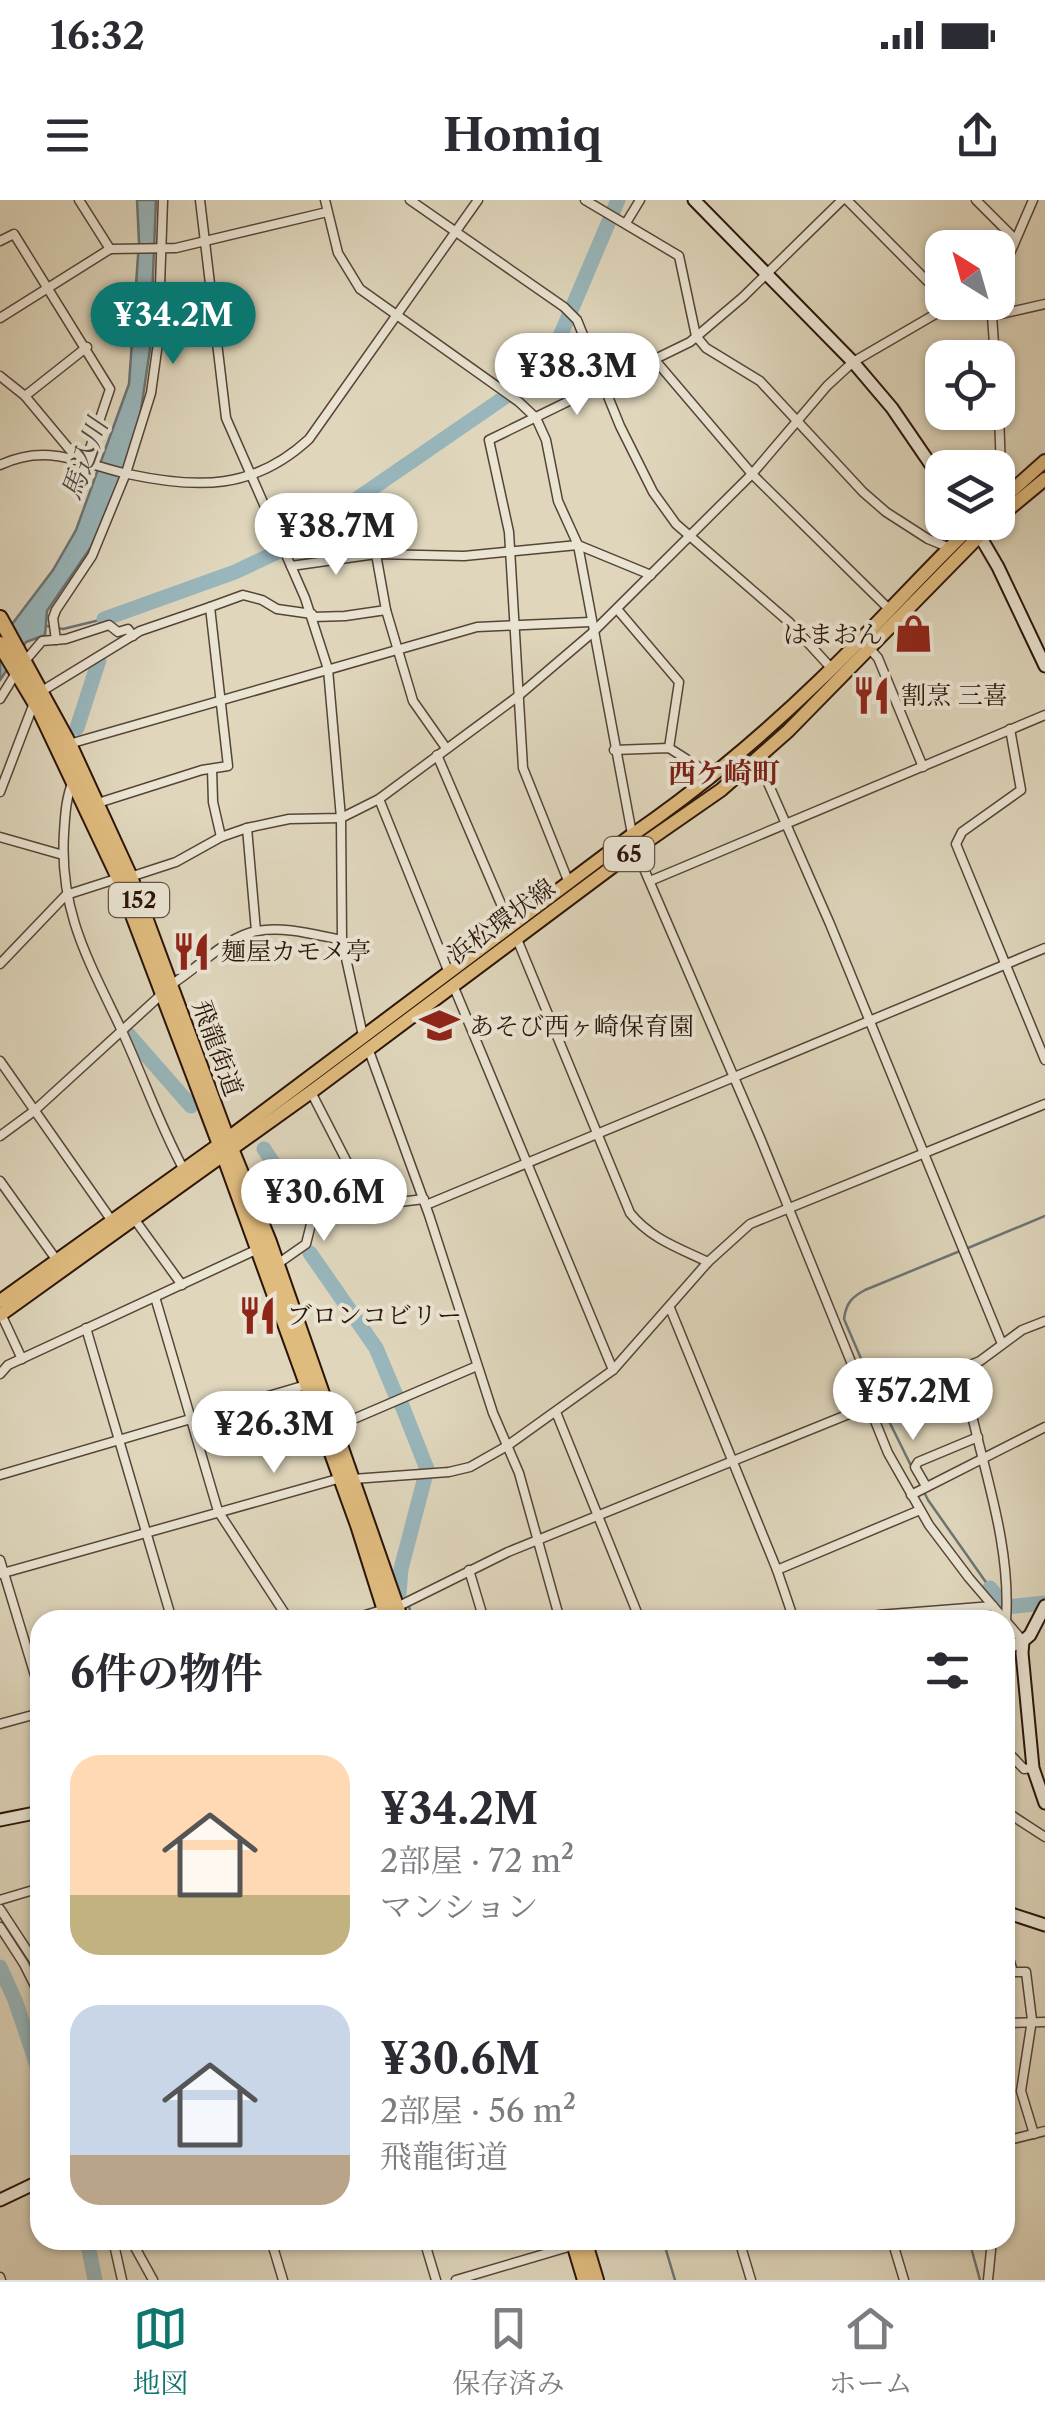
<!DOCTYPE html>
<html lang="ja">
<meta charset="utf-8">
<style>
body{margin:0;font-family:"Libre Caslon Text","Noto Serif JP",serif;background:#f2f2f3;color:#2b2b33;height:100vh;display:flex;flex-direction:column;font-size:38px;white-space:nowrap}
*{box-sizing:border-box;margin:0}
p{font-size:32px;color:#7c7c81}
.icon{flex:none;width:55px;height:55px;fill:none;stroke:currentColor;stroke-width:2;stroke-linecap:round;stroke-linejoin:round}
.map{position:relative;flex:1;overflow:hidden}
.panel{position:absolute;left:30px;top:1410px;width:985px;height:640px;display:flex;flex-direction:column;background:#fff;border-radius:30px;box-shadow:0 2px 8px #0004}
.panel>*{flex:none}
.needle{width:65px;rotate:323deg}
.controls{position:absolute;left:925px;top:30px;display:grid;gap:20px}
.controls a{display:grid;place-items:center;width:90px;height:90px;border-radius:20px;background:#fff;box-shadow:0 2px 8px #0004;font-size:50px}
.price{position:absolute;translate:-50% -85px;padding:0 22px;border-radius:35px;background:#fff;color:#222;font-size:32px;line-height:65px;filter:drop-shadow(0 2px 5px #0008)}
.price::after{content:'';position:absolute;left:50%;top:60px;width:30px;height:22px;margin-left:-15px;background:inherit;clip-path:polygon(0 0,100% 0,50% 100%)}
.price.on{background:#0f766e;color:#fff}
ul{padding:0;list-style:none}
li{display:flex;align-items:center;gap:30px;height:250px;padding:0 40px}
li span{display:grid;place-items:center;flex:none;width:280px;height:200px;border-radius:30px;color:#555}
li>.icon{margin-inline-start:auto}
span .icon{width:120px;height:120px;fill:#fffc;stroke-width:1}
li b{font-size:42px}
h2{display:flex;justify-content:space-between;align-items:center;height:120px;padding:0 40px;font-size:42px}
.status{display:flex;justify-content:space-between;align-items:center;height:70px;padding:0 50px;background:#fff;direction:ltr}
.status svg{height:28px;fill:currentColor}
header{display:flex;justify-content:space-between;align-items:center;height:130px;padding:0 40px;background:#fff;font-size:45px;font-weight:700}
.tab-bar{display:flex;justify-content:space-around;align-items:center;height:140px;border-top:2px solid #e1e1e2;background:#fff;font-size:28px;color:#7c7c81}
.tab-bar a{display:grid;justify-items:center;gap:5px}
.tab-bar .on{color:#0f766e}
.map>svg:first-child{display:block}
.water{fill:#98b6bb;stroke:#6c7574;stroke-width:2.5}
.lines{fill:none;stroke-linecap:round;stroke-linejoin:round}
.stream{stroke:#6c7574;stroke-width:2.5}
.river{stroke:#98b6bb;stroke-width:15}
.street-casing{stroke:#574436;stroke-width:11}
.secondary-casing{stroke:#2a1409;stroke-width:15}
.primary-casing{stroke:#2a1409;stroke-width:16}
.highway-casing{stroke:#2a1409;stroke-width:18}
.street{stroke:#eae4d3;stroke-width:8}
.secondary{stroke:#eae4d3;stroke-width:11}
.primary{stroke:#e0bb7e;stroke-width:12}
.highway{stroke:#e0bb7e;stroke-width:14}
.labels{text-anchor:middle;stroke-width:8;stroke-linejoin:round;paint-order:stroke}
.shield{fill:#eae4d3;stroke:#645246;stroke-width:2.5}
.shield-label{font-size:22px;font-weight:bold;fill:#2a1409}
.poi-label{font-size:25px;fill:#2a1409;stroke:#eae4d3;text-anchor:start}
.street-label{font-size:25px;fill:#2a1409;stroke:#eae4d3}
.water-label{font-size:28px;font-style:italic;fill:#504d47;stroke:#eae4d3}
.neighbourhood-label{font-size:28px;font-weight:bold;fill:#7a1f14;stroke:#eae4d3}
</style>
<div class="status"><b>16:32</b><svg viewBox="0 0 49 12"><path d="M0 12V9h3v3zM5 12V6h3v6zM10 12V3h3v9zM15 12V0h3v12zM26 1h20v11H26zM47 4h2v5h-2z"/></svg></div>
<header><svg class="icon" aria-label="menu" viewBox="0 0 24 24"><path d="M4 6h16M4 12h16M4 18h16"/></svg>Homiq<svg class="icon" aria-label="share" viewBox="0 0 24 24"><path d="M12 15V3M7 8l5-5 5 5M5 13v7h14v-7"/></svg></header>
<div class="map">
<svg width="1045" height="2080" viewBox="0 0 1045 2080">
<rect width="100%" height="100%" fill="#dfd6bc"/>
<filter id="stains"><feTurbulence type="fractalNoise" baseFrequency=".002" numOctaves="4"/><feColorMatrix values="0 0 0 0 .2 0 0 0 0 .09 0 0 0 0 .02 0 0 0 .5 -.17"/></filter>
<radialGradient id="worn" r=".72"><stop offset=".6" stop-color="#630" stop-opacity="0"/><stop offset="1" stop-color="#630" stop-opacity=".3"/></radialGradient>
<polygon class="water" points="137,0 156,0 150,149 137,237 91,347 47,411 45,435 26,442 0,480 0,440 53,370 76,330 129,184 139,42"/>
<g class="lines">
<g class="stream">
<polyline points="47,426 63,429 104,419"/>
<polyline points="968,1048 1045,1016"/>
<path d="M878 1198 844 1119C846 1103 852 1097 865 1090L960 1051"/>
<polyline points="881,1205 928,1300 990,1388"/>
<polyline points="402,1407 409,1407 413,1420"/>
<polyline points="485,1409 488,1420"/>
<polyline points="464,1420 475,1414"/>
<polyline points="663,2040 675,2080"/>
<polyline points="969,2040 980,2080"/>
</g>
<g class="river">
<polyline points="104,419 235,372 284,349 534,177 550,160 618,0"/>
<polyline points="77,528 99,460"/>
<polyline points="126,832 191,906"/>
<polyline points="264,949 310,1019"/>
<polyline points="310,1053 376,1148 397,1198"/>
<polyline points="401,1203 427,1269"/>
<polyline points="990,1388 1006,1407 1045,1403"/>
<polyline points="399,1394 401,1369 425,1277"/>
<polyline points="375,1420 377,1418"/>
<polyline points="0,1767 15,1800 40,1874"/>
<polyline points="87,2040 95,2080"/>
</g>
<defs>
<g id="street">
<polyline points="79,0 110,49"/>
<polyline points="200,0 226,218 305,398 328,469 341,618 342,740 363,836"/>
<polyline points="325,0 338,53 360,89 519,202 536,218 546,240 558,301 578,345 632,634"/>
<polyline points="410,0 564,107 577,120 620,226 653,292 676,324 789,422 832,469"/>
<polyline points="585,0 679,56 696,136 706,148 760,181 863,292 886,312 928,339 950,348"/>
<polyline points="847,0 942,96"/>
<polyline points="976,0 1015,39"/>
<polyline points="626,23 640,0"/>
<polyline points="0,41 14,34 110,189 86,260"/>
<polyline points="998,81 1033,0"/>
<polyline points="992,116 995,158"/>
<polyline points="0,118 110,49 176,48 327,12"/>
<polyline points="655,160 752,274 889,409"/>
<polyline points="0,176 25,196 75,256"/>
<polyline points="998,186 1002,299"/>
<polyline points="25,196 87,147"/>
<path d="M0 265C48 242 82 264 128 274 198 289 254 290 309 239L478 0"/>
<polyline points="291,366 376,354"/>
<polyline points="210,407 243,395 262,400 277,409 312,414"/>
<polyline points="617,409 679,482 669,548"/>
<polyline points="386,410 413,501 446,548"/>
<polyline points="313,417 345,416 386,410 376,354 464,356 578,345 651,375"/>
<polyline points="56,440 53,418 56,410 92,356 126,273 151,193 158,143 163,0"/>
<polyline points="870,449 878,458 923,567"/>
<polyline points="25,461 42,441 66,439 109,425 118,432 128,429 133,436"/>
<polyline points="42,491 140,431 210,407 228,566 202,570 98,603"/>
<polyline points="0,499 16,473"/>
<polyline points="1010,529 1021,590 962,632 956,644 1045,860"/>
<polyline points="69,544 477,427 590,422"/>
<polyline points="614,550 669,548 713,576"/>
<polyline points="437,555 510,725"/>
<polyline points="757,558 830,724 1002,1144"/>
<polyline points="212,569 213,602 221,637"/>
<path d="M73 581C66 597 65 616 64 633 59 712 89 761 121 829 143 876 159 924 184 970"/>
<polyline points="0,592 34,503"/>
<polyline points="379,599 449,773"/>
<polyline points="247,628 256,731"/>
<polyline points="0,637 63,655"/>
<polyline points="635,648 761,940 888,1253 929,1325 969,1378 1023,1441"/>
<polyline points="130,677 176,662 221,637 247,628 289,619 341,618 379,599 517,497 592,433 752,274 827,186 853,162 951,105 992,116 1045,104"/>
<polyline points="650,681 1045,515"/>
<polyline points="569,683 523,568 509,332 489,240 690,142 743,97 842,0"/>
<path d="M517 739 630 1013C651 1039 679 1048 708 1062"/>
<polyline points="0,764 66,695 119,678"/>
<path d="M172 784C198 768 227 736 257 731 285 726 315 735 342 740"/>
<polyline points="453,785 613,1170"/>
<polyline points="368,848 429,1015 493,1213 519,1273 560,1420"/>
<polyline points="0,861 112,1021"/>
<polyline points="311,892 368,1003"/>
<polyline points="0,936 34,911 163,793"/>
<polyline points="0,981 58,1062"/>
<polyline points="426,1005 1045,748"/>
<polyline points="135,1020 182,1085"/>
<polyline points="276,1065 306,1044 311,1024 334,1010 424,999"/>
<polyline points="155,1097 218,1311 289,1420"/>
<polyline points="670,1108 777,1370 794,1420"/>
<polyline points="1,1114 22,1159"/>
<polyline points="86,1128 172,1420"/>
<path d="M962 1168C976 1252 1012 1335 1006 1421"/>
<polyline points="0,1174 8,1165 258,1049"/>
<polyline points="556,1212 640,1420"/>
<polyline points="335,1227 477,1166"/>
<polyline points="0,1275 306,1185"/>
<polyline points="353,1279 449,1272 470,1267 507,1246 613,1170 708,1062 750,1024 1045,904"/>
<polyline points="926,1286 915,1267 918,1262 978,1237"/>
<polyline points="911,1295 1045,1227"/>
<polyline points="0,1360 40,1492"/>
<polyline points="469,1370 484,1420"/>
<polyline points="777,1370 920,1310"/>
<polyline points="0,1374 341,1278"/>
<polyline points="397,1407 508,1352 980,1161 1022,1130 1045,1121"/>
<polyline points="349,1420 385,1409"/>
<polyline points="859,1420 878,1415 993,1406"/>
<polyline points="0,1524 40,1513"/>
<polyline points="1005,1549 1024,1569 1033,1568"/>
<polyline points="1005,1611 1045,1637"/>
<polyline points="1005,1630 1013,1616"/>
<polyline points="0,1700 40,1688"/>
<polyline points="0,1709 40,1770"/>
<polyline points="0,1727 24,1764 40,1796"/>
<polyline points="1005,1744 1013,1772 1026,1772 1032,1820 1021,1891 1034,1934"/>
<polyline points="1005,1823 1045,1822"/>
<polyline points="1005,1941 1045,1931"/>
<polyline points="113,2040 122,2080"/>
<polyline points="131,2040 153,2080"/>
<polyline points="271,2040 283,2080"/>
<polyline points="424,2040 436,2080"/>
<polyline points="739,2040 751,2080"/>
<polyline points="892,2040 904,2080"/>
<polyline points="0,2077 1,2080"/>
<polyline points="456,2080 575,2045"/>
<polyline points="988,2080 992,2040"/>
</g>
<g id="secondary">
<polyline points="694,0 853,162 892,208 942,281"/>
<polyline points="977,331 998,367 1045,466"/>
<polyline points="1045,1406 1030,1435 1023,1441 1022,1453 1033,1568 1045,1603"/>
<polyline points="1005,1449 1023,1441"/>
<polyline points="0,1620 40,1612"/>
<polyline points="1005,1712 1045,1725"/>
<polyline points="0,2000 40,1981"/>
</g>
<g id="primary">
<polyline points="998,303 1045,261"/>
<polyline points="998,318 1045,279"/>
<path d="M0 1101 227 939 632 635C699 589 761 537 820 480 874 429 922 373 976 322"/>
<polyline points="0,1115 311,892 636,649 721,590 788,531 993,322"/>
</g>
<g id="highway">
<polyline points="0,418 69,544 130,677 227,939 269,1042 401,1420"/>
<polyline points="0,444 40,511 119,678 224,955 358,1325 388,1420"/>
<polyline points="573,2040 585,2080"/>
<polyline points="584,2040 596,2080"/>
</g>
</defs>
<use href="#street" class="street-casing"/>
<use href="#secondary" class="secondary-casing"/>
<use href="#primary" class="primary-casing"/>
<use href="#highway" class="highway-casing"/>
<use href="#street" class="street"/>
<use href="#secondary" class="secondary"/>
<use href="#primary" class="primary"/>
<use href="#highway" class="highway"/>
</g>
<defs>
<symbol id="shop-bare" viewBox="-9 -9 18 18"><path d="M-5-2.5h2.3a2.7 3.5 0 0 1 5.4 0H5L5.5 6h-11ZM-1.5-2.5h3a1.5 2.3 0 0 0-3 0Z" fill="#8f2418" stroke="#eae4d3" stroke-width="2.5" paint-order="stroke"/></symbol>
<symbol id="restaurant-bare" viewBox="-9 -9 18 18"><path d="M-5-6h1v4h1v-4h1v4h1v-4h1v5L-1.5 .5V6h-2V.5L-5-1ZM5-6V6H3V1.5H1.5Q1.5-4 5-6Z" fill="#8f2418" stroke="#eae4d3" stroke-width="2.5" paint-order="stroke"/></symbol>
<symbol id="school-bare" viewBox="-9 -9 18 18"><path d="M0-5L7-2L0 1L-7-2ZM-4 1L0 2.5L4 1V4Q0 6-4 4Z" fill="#8f2418" stroke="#eae4d3" stroke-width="2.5" paint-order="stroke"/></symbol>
</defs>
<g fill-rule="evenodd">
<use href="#shop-bare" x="886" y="406" width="55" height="55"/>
<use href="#restaurant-bare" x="844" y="468" width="55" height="55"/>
<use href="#restaurant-bare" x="164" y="724" width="55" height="55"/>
<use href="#school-bare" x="412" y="798" width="55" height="55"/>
<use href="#restaurant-bare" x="230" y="1088" width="55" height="55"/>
</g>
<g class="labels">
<g class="shield">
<rect x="604" y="637" width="50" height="34" rx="8"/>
<rect x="109" y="683" width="60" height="34" rx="8"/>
</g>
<g class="shield-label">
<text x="629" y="662">65</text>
<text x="139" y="708">152</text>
</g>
<g class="poi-label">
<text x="883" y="443" text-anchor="end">はまおん</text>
<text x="901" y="504">割烹 三喜</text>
<text x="221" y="760">麺屋カモメ亭</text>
<text x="469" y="835">あそび西ヶ崎保育園</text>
<text x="287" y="1124">ブロンコビリー</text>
</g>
<g class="street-label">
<text transform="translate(501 721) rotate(-36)" y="9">浜松環状線</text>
<text transform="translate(218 848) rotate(70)" y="9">飛龍街道</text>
</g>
<g class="water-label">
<text transform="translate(84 259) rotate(-70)" y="10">馬込川</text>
</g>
<g class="neighbourhood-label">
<text x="724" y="583">西ケ崎町</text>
</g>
</g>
<rect width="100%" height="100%" filter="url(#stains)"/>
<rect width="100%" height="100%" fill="url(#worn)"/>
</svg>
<div class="controls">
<a><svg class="needle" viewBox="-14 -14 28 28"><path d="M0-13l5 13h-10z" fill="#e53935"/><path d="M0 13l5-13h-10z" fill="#7c7c81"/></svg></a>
<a><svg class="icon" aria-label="locate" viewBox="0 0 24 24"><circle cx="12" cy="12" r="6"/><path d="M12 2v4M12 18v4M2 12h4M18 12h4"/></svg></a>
<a><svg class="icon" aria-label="layers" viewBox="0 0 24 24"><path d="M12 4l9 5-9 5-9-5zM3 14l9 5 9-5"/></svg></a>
</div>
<b class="price on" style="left:173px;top:167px">¥34.2M</b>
<b class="price" style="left:577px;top:218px">¥38.3M</b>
<b class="price" style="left:336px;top:378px">¥38.7M</b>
<b class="price" style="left:324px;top:1044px">¥30.6M</b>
<b class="price" style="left:913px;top:1243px">¥57.2M</b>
<b class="price" style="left:274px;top:1276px">¥26.3M</b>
<section class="panel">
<h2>6件の物件<svg class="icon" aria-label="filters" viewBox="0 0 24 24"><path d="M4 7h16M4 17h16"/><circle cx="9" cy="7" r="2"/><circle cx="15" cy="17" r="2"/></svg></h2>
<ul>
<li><span style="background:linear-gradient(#ffd9b3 70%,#c2b280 0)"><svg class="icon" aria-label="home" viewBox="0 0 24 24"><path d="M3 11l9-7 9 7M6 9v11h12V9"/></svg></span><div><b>¥34.2M</b><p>2部屋 · 72 m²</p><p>マンション</p></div></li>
<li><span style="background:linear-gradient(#c9d6e8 75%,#b9a48a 0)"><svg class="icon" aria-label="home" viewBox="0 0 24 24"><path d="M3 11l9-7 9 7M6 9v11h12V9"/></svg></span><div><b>¥30.6M</b><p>2部屋 · 56 m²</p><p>飛龍街道</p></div></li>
</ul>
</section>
</div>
<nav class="tab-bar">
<a class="on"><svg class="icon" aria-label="map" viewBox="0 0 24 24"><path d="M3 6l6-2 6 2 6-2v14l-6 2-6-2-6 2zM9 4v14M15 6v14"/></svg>地図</a>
<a><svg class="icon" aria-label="saved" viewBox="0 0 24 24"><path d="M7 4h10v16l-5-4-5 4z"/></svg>保存済み</a>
<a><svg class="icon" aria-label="home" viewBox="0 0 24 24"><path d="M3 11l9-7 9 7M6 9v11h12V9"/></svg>ホーム</a>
</nav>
